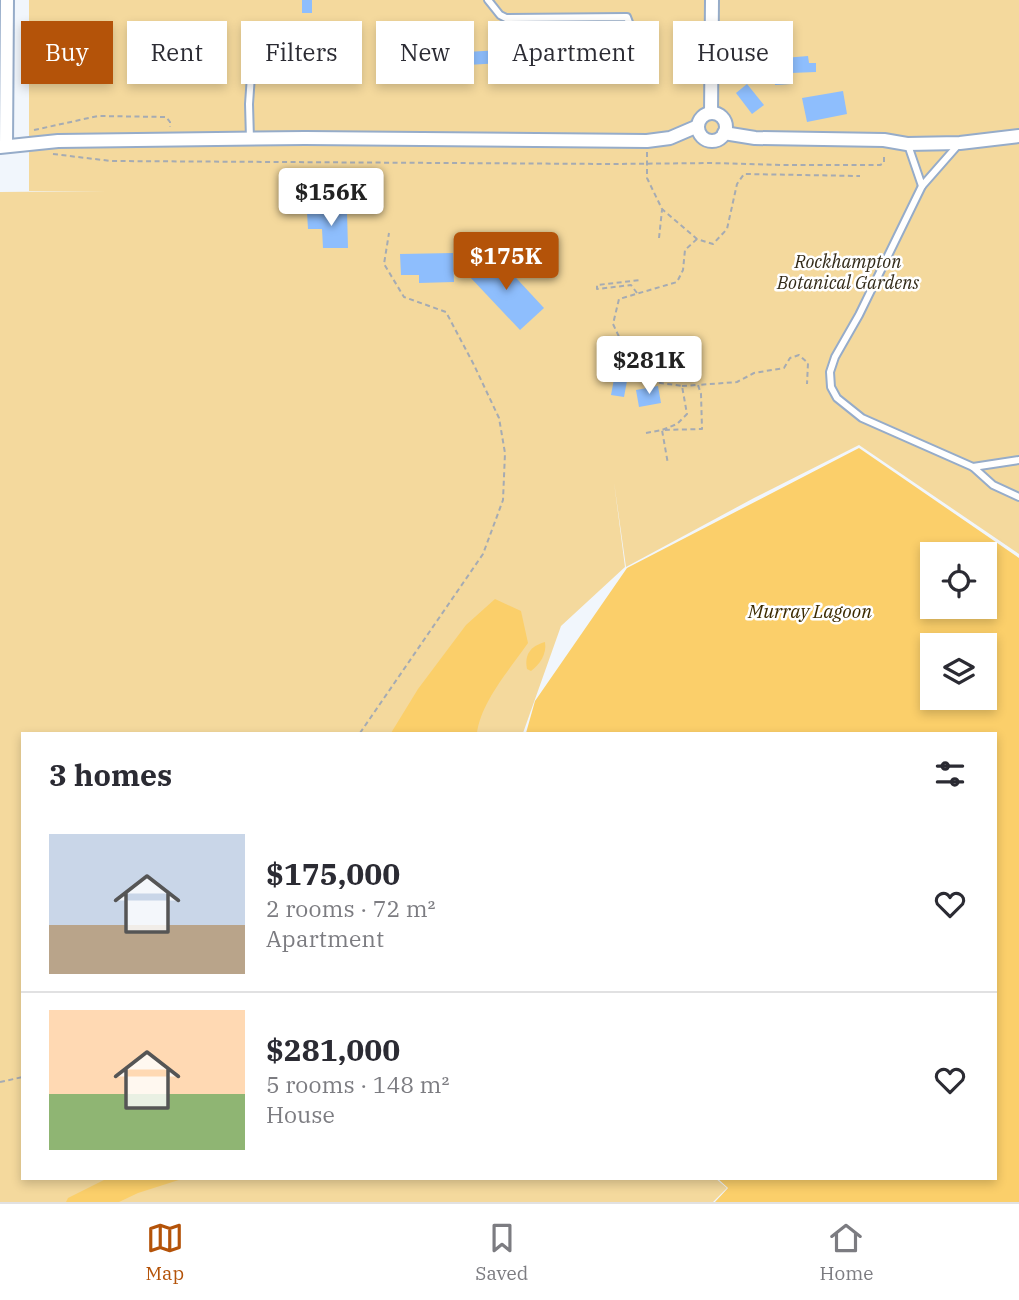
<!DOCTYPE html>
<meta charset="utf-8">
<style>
body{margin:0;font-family:"IBM Plex Serif",serif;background:#f2f2f3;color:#2b2b33;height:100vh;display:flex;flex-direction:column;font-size:26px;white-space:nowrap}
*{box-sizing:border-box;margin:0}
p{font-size:23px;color:#7c7c81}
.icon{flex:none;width:38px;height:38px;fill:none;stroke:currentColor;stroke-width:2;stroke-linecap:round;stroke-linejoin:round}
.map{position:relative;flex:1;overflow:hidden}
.panel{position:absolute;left:21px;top:732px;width:976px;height:448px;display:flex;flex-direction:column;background:#fff;border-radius:0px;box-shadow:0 4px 10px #0003}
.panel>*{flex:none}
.hud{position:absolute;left:21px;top:21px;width:978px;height:63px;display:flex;gap:14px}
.fabs{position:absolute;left:920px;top:542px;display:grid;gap:14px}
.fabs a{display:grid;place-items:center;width:77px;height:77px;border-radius:0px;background:#fff;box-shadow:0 4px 10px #0003;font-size:35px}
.price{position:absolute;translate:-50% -60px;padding:0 16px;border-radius:7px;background:#fff;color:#222;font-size:23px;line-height:46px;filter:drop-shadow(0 2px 4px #0008)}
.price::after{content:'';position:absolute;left:50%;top:42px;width:21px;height:16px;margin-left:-10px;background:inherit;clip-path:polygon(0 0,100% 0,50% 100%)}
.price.selected{background:#b45309;color:#fff}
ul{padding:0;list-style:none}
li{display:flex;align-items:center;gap:21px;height:175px;padding:0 28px}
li+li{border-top:2px solid #e1e1e2}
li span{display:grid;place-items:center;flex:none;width:196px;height:140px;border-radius:0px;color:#555}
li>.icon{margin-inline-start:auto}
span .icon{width:84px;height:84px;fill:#fffc;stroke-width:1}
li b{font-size:30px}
h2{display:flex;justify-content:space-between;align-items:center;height:84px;padding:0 28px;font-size:30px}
.tag{padding:0 24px;border-radius:0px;background:#fff;box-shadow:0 4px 10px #0003;font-size:24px;line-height:63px}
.tag.selected{background:#b45309;color:#fff}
.tab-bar{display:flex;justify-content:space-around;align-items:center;height:98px;border-top:2px solid #e1e1e2;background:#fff;font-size:19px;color:#7c7c81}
.tab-bar a{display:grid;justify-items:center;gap:4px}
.tab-bar .selected{color:#b45309}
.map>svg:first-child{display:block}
.green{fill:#f4d99d}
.water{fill:#fbcf6a;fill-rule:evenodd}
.building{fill:#8ebefd}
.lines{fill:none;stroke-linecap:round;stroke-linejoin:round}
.service-casing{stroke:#96acc9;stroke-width:10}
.minor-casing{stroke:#96acc9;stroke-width:16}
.path{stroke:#a5abb3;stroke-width:2;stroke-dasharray:5 3.5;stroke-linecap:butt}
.service{stroke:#fff;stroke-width:6}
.minor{stroke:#fff;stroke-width:12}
.labels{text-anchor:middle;stroke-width:5;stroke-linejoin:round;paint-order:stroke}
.park-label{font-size:18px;font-style:italic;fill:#332b19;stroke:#fff}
.water-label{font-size:19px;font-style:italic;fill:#3b2a00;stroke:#fff}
</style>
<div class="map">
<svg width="1019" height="1202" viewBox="0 0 1019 1202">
<rect width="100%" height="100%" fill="#f1f6fc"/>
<polygon class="green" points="29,0 1019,0 1019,554 859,445 754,498 626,567 614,482 625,567 561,626 523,733 23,733 23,1178 715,1178 727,1188 713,1202 0,1202 0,192 107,191 29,191"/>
<g class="water">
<path d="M859 448 1019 558V1202H715L728 1188 717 1178H996V733H526L535 701 627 568ZM933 555H985V607H933ZM933 646H985V698H933Z"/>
<path d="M495 599 521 611 528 643C510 669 481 702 477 733H391L418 689 466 625Z"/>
<path d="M545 642C547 654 540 664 531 671L527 669C524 654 531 646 545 642Z"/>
<polygon points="108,1178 185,1178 138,1193 119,1202 66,1202 68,1198"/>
</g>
<g class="building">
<rect x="302" y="0" width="10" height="13"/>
<rect x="295" y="38" width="17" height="16"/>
<polygon points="501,50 502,63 467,65 466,52"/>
<polygon points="784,52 784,58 808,56 809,63 816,63 816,72 791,73 792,84 775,85 774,69 769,70 768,53"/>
<polygon points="579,60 580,76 549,78 548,62"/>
<polygon points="747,84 764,105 752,114 736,93"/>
<polygon points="843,91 847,114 807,122 802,98"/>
<polygon points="307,212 347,212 348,248 323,248 322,229 308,229"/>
<polygon points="453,253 454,282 419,283 419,275 401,275 400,254"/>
<polygon points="493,253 544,308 520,330 469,276"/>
<polygon points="614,379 627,381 624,397 611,395"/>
<polygon points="658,386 661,403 639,407 636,390"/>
</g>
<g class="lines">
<defs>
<g id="service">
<polyline points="488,0 500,15 506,18 627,17 630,25 632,72"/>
<polyline points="250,139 249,104 252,61 262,51 278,51"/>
<polyline points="908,145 922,186"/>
<polyline points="958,145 922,186 859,315 835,357 830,372 831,387 837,398 862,418 973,467 993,485 1019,497"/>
<polyline points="973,467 1019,460"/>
</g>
<g id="minor">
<polyline points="711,113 712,0"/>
<circle cx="712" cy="127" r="14"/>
<polyline points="724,133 755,138 884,140 907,144 960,143 1019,136"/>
<polyline points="6,146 7,0"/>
<polyline points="0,147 58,141 305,138 647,141 670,138 698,126"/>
</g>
</defs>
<use href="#service" class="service-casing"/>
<use href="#minor" class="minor-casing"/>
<g class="path">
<polyline points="34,130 98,116 166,117 170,122 170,127"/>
<polyline points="647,152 647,178 662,209 697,239 713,244 727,229 737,184 744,174 860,176"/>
<polyline points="53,154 111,161 613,164 711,163 782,165 880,165 884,163 884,154"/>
<polyline points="659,238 662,210"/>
<polyline points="697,239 685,250 683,270 677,282 619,299 613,324 622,343 639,367 654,382 682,386 687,414 677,424 662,430 702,429 701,394 698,385 737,382 754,373 784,368 790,358 799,355 808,363 807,384"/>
<polyline points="637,293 631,285 597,289 597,285 641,280"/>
<polyline points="682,386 697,385"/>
<polyline points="646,433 662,430 668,464"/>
<polyline points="360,733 483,554 503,500 505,453 499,418 474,365 446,312 404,297 384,264 389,233"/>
<polyline points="0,1082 23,1077"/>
</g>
<use href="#service" class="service"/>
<use href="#minor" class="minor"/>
</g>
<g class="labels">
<g class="park-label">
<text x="848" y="268">Rockhampton<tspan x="848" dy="21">Botanical Gardens</tspan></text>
</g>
<g class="water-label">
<text x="810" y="618">Murray Lagoon</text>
</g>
</g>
</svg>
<div class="fabs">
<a><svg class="icon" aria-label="locate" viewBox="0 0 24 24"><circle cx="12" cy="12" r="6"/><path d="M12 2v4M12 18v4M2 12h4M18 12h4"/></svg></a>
<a><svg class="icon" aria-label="layers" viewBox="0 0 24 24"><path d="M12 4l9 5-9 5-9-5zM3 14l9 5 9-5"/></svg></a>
</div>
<b class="price" style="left:331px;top:228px">$156K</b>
<b class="price selected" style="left:506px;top:292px">$175K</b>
<b class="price" style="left:649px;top:396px">$281K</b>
<div class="hud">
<a class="tag selected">Buy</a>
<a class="tag">Rent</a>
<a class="tag">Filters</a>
<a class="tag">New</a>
<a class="tag">Apartment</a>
<a class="tag">House</a>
</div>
<section class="panel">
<h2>3 homes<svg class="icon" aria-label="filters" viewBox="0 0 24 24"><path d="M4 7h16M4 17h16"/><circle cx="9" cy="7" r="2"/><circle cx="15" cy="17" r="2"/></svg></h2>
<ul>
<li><span style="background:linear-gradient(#c9d6e8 65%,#b9a48a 0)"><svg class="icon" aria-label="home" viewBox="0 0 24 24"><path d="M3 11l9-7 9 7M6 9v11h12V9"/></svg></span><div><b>$175,000</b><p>2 rooms · 72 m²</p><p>Apartment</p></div><svg class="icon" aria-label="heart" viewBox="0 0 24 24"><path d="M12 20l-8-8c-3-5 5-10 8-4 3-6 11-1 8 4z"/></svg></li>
<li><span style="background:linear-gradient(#ffd9b3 60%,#8fb573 0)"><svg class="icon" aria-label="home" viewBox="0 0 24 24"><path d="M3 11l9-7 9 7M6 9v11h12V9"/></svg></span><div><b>$281,000</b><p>5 rooms · 148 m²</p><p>House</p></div><svg class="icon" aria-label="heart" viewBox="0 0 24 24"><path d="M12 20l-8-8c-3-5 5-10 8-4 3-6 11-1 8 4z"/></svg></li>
</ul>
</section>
</div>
<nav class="tab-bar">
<a class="selected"><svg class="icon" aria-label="map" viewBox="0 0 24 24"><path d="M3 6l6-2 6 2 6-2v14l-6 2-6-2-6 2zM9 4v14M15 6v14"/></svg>Map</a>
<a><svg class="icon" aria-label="saved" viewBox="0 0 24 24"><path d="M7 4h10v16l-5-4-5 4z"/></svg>Saved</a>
<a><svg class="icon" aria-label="home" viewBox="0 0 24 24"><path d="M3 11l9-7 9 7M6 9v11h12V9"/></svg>Home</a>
</nav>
